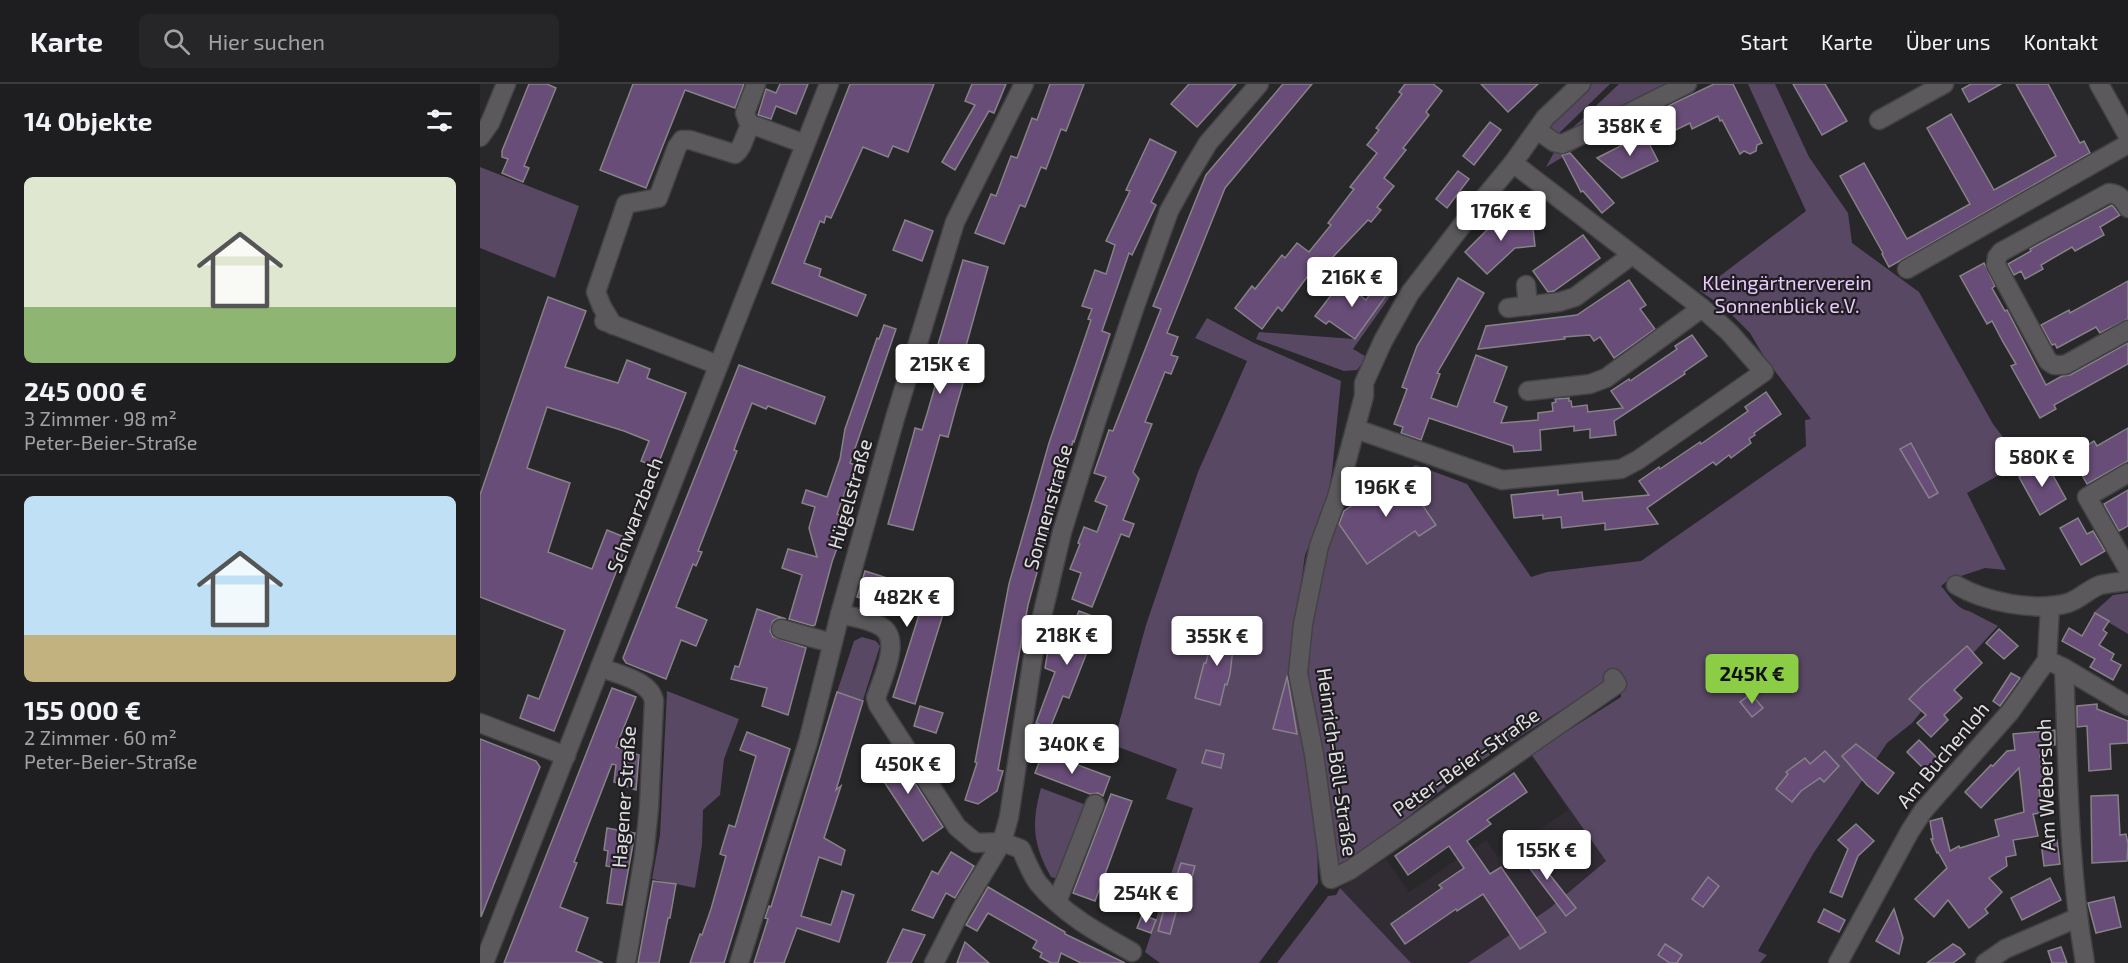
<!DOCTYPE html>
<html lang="de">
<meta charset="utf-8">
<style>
body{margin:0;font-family:"Exo 2",sans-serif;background:#262628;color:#f1f3f6;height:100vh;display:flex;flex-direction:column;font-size:22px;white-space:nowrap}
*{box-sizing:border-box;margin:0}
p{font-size:20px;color:#a1a2a4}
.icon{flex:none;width:33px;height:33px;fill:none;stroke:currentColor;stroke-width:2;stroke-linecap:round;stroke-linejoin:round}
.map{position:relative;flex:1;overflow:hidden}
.panel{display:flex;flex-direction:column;background:#1e1d1f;width:480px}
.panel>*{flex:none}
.price{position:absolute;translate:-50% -51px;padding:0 14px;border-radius:6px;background:#fff;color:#222;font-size:20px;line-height:39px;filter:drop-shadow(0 2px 3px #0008)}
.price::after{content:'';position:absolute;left:50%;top:36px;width:18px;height:14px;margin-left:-9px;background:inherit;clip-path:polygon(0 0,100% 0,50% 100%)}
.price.on{background:#8bce46;color:#111}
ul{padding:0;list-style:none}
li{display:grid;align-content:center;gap:12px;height:318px;padding:0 24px}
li+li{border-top:2px solid #3c3b3d}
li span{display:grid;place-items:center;height:186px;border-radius:9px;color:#555}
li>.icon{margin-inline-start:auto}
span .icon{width:108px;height:108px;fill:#fffc;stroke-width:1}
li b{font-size:26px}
h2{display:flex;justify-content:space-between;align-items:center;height:72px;padding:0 24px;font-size:26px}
header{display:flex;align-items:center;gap:36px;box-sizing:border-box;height:84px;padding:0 30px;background:#1e1d1f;border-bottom:2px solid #3c3b3d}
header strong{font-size:28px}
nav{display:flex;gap:33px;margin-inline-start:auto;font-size:21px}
.search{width:420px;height:54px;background:#262628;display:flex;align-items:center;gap:15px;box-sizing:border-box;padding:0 21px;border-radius:9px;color:#a1a2a4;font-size:22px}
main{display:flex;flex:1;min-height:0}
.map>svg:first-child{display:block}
.built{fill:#312c34}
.green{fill:#594864}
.building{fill:#684d78;stroke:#858386;stroke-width:1.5}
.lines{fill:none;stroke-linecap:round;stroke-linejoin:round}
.minor-casing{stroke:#434244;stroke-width:21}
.minor{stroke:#5b595c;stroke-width:18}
.labels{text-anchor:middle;stroke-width:4.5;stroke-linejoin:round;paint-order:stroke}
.park-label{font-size:20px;fill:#e9c8ff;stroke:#1f1d20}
.street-label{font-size:20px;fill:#e0dfe1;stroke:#1f1d20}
</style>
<header>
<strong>Karte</strong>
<div class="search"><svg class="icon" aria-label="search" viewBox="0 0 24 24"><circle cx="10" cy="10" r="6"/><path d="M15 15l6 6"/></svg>Hier suchen</div>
<nav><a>Start</a><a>Karte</a><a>Über uns</a><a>Kontakt</a></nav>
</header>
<main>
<section class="panel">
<h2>14 Objekte<svg class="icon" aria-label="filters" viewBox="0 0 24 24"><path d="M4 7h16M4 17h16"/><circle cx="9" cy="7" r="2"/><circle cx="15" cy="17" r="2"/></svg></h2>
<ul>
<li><span style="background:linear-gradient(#dfe7d0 70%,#8fb573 0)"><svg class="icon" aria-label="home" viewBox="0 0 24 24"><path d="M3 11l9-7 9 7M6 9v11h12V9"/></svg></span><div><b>245 000 €</b><p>3 Zimmer · 98 m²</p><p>Peter-Beier-Straße</p></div></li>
<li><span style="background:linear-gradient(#bfe0f5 75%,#c2b280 0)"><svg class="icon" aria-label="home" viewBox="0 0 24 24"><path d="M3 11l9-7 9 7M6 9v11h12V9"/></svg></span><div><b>155 000 €</b><p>2 Zimmer · 60 m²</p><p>Peter-Beier-Straße</p></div></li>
</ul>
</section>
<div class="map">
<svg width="1648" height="879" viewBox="0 0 1648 879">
<rect width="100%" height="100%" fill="#282729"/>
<polygon class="built" points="1051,670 1249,679 1070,824 988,879 931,879 860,804 906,775 929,808 1006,756 1018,773 1088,726"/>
<g class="green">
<polygon points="1112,0 1130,0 1075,53 1066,44"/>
<polygon points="1139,0 1215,0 1113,55 1066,83 1082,54"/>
<path d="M1268 0H1295L1329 73 1368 129 1372 159 1439 208 1513 340 1542 378 1487 409 1526 486 1505 484 1478 493 1473 492 1461 502C1469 511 1477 525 1489 527L1518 542 1453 613 1432 639 1407 659 1333 770 1278 867 1287 871 1280 879H988L1070 824 1126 777 1051 670 1141 613 1140 589 985 687 866 783 855 777 825 596V564L854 433 920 389 936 381 987 400 1051 493 1067 488 1161 477 1326 362 1325 336 1331 335 1283 271 1270 249 1246 225 1220 207 1326 127Z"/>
<polygon points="0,83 99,122 75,194 0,164"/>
<polygon points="913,202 916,204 873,265 885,272 884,277 877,286 864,287 776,255 779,248 874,255"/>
<polygon points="727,234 774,259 861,297 852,388 847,417 825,471 816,536 811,594 826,675 837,755 838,799 779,879 680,879 665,868 713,724 686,715 697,685 633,661 666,541 718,388 767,277 715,254"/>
<polygon points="1648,509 1648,550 1613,529 1633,511"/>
<polygon points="382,553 396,557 400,562 383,616 357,608 374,557"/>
<polygon points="187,607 259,635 244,675 240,711 223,726 222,761 215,804 172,795 180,751"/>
<path d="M561 704 609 722 579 795 571 793C553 761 551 740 561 704Z"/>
<polygon points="860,804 931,879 797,879 846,815 848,812 856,811"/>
</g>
<g class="building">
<polygon points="49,0 67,0 76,4 44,82 49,84 43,98 22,89 28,75 22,73 22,67"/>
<polygon points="153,0 264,0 255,24 205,6 166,104 120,86"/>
<polygon points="300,0 328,0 316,30 296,22 291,35 278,31 286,5 296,9"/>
<polygon points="370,0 454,0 428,68 413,62 408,73 383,63 351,134 346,132 344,139 340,137 324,179 341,185 339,192 386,211 377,232 292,199"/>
<polygon points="492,0 526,0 514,29 509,27 475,86 462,78 495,21 485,17"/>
<polygon points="570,0 604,0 586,47 581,45 566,85 561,83 545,123 540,121 524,160 495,149 511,110 516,112 531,72 537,74 552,34 557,36"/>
<polygon points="709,0 756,0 717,43 691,20"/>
<polygon points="803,0 832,0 745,104 687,249 698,253 691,271 698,273 691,290 685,288 665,338 672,340 653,388 659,395 643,436 654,440 649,453 641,450 612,523 592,515 601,489 590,485 600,460 598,459 604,443 617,448 627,422 615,417 626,393 614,389 629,346 633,347 681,225 673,222 709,133 726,91"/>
<polygon points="925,0 953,0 962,7 946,28 949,31 923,64 926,66 904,94 914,102 897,123 901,126 891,138 888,136 831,196 827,193 802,227 798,223 782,245 755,224 772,202 775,205 802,171 805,174 817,159 829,168 851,141 848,139 874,105 870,103 897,69 887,61 899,46 896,44 922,10 919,8"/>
<polygon points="1001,0 1058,0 1028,28"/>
<polygon points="1234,0 1253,0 1282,59 1277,61 1276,67 1270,70 1264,67 1260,70 1242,36 1240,37 1238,32 1212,45 1210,39 1179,54 1167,32"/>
<polygon points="1313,0 1345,0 1367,37 1342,51"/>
<polygon points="1491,0 1521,0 1489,18 1482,5"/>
<polygon points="1536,0 1568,0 1600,59 1604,57 1610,69 1409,183 1402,170 1403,169 1360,92 1384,79 1427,155 1490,120 1447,44 1471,30 1514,106 1576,72"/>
<polygon points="1010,38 1021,46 994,81 983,72"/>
<polygon points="1164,50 1178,77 1142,94 1117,74"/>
<polygon points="670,55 696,68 671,118 676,121 652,171 649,169 622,247 630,250 594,358 593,357 548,521 518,686 523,687 517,707 498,720 485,716 497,679 495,678 529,500 569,359 611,236 608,235 612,225 602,222 615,186 626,190 635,161 626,157 650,107 646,106"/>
<polygon points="1090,69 1134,119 1122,129 1103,107 1101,108 1082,71"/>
<polygon points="978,87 989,95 967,124 956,115"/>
<polygon points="1632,121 1640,131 1620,143 1624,151 1595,167 1592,163 1561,181 1563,185 1545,195 1541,187 1534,191 1528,180 1551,167 1550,165"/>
<polygon points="1042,133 1043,136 1052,135 1055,162 1035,164 1007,190 985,168 1014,139 1026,138 1026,135"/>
<polygon points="425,136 453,147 442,177 413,166"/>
<polygon points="1103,151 1120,174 1074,207 1068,208 1053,187"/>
<polygon points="483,176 508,183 481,280 488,282 475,327 468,353 460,351 433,446 408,440 433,352 435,344 442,346 447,330 463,275 456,273 457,264"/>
<polygon points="1504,179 1515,202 1512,204 1525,227 1527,226 1566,301 1582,292 1590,291 1648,259 1648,280 1574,321 1576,325 1560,334 1531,282 1536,280 1523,258 1512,237 1507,240 1480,192"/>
<polygon points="902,194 913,202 875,255 849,237 846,240 835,232 862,197 886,216"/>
<polygon points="978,194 1004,209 957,289 960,290 951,314 977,323 996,271 1027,283 1014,318 1027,323 1021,339 1058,336 1058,329 1073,327 1072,319 1076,318 1075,315 1089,314 1089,317 1091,317 1092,323 1107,321 1108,328 1143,324 1131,307 1149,295 1150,297 1197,265 1195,262 1212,251 1227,272 1204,288 1205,290 1134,337 1136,351 1110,354 1110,345 1094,347 1094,342 1060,346 1061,366 1034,368 1033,362 949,334 941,356 921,349 923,343 914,340 927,305 922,303 937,262"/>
<polygon points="1149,196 1166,221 1160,225 1175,245 1134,274 1120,253 1114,257 1110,251 1084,253 1085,255 998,265 1006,242 1097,231"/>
<polygon points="1648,197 1648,235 1620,249 1616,243 1577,264 1575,260 1572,261 1561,241 1589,226 1590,229"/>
<polygon points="68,213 106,227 85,283 138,299 147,276 170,285 167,294 206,309 177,383 161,377 169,357 144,347 67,323 47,384 90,399 68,468 112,485 127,446 149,455 74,647 40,634 48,611 59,615 85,546 0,513 0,411"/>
<polygon points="404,241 416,245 370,379 375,381 357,430 365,433 361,445 363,447 352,478 335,541 333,542 309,535 322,491 302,484 308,465 337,473 329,444 335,423 322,419 326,406 347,413 360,375 365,345 397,254 399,255"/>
<polygon points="259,281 345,313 335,340 288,322 286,325 272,319 256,360 254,366 257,367 218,467 222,468 216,482 213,480 196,523 227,536 216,562 201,556 186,595 146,579 143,574"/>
<polygon points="1286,308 1301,330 1274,349 1275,351 1269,355 1271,359 1251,374 1249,371 1236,381 1233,378 1167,424 1178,440 1125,446 1125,439 1082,444 1081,433 1063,435 1063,431 1034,434 1031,411 1078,406 1078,411 1102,408 1103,417 1169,411 1159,397 1179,383 1180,385 1220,358 1221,360 1268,327 1265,323"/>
<polygon points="1648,344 1648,377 1607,400 1591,371 1614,357 1617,362"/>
<polygon points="1431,359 1458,409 1449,414 1420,365"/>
<polygon points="1565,377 1586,415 1560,431 1539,393"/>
<polygon points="920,389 931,405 937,401 946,415 941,419 956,441 939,452 935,447 887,480 859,440 864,427"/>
<polygon points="1648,406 1648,442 1639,447 1624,420"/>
<polygon points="1598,434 1607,450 1613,447 1625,467 1601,481 1580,444"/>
<polygon points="385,487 448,507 443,520 464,527 435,620 413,613 439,531 377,513"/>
<polygon points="277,525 306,535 299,534 293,537 290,547 293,553 326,564 308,631 282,622 287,604 251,595 255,582 259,583"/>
<polygon points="599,527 620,535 589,614 583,612 570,644 556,639 575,588 565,584 568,566 581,571"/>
<polygon points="1615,529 1629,537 1623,546 1627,549 1619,561 1634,570 1631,576 1641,581 1633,596 1610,583 1615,575 1582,557 1589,544 1602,552"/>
<polygon points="734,545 755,547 750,590 747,601 745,600 740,621 715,614 724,579 726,579"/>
<polygon points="1519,545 1538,562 1524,575 1506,559"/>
<polygon points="1487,562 1502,579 1474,606 1482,614 1464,631 1468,636 1451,653 1437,639 1446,631 1429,615 1442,602"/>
<polygon points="1531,589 1540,594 1520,622 1513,617"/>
<polygon points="807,593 808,597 817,650 793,645"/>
<polygon points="132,604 156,613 136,663 159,671 156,706 134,698 136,681 132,680 94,778 97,779 80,823 108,834 96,867 123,879 24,879"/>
<polygon points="357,608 383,617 356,706 361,702 344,754 365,766 361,781 339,773 321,832 351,841 362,807 374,811 359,858 317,844 304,879 274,879 288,835 285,834 289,822 291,823"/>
<polygon points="1271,610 1283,624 1272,633 1260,618"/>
<polygon points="1617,620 1617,625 1648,637 1648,659 1630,660 1631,685 1609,687 1607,642 1597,643 1597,622"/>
<polygon points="440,622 463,629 456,649 434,642"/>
<polygon points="1575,646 1575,661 1572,661 1572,670 1560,671 1565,704 1559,704 1562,729 1553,730 1558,752 1533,756 1536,771 1526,773 1527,782 1509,794 1522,808 1505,825 1508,829 1489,844 1468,816 1454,833 1435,815 1467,784 1458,768 1457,769 1451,755 1453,755 1450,737 1462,734 1470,767 1479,762 1480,764 1519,752 1515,736 1544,728 1539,684 1501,724 1485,708 1511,681 1513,682 1527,667 1535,666 1533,650"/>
<polygon points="267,648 310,665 244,879 210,879 220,850 222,851 231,825 246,772 240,770 249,741 255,743 276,672 260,666"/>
<polygon points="0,655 56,677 60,683 1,833"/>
<polygon points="1439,656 1458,675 1446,687 1427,668"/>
<polygon points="1376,660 1414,689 1398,710 1387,701 1362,672"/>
<polygon points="414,666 463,743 443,757 393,681"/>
<polygon points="726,666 744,670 741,684 722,679"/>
<polygon points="1345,667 1359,682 1344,698 1340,694 1321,707 1312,718 1296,705 1308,690 1306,688 1325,674 1330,680"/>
<polygon points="563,668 630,693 623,712 618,709 610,710 555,689"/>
<polygon points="1034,689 1047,708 1007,736 1011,740 987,757 1010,790 1021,783 1066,848 1040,865 1003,810 977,827 976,825 925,860 911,840 962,804 959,801 984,784 969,762 928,791 915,772"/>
<polygon points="631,710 652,717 615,817 593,809"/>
<polygon points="1638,711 1640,751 1646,750 1648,760 1647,777 1612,779 1611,712"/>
<polygon points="1376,740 1394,757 1378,772 1362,813 1350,808 1368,765 1358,756"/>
<polygon points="127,744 155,749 142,821 127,819 132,783 126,782 128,767 124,766"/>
<polygon points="1577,756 1580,780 1564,782 1561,758"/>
<polygon points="1047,762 1096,824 1086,832 1038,769"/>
<polygon points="471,768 494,782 475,814 466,809 453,834 432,826 452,787 458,790"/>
<polygon points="701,779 715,782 707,810 692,805"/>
<polygon points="1228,793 1239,802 1223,823 1212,815"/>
<polygon points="1570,794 1581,816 1542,836 1531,814"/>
<polygon points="173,797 196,800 190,834 188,834 179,879 158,879"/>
<polygon points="508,803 585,848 585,850 645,879 601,879 581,869 578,879 571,879 560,873 562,869 553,864 557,857 508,829 497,847 486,841"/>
<polygon points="689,807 701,810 690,850 678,847"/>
<polygon points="1634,813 1641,843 1616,849 1608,819"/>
<polygon points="1344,825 1365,836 1359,848 1338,838"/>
<polygon points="1414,825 1423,854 1419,870 1396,857"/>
<polygon points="662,831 676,836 671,849 657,844"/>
<polygon points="423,845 445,851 431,879 407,879"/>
<polygon points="485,858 509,879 477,879"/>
<polygon points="1185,860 1202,871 1197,879 1190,879 1178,871"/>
<polygon points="1473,860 1480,864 1485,870 1473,879 1447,879"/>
<polygon points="1581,863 1587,879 1572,879 1568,867"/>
</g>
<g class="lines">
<defs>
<g id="minor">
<polyline points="1101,0 1065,34 1033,79 986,136 930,209 903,257 884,299 884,312 857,413 839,462 823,540 818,589 834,670 851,795 870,786 1137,600 1133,594"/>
<polyline points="1619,0 1648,52"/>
<polyline points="1399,36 1464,0"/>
<polyline points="270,43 265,29 276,0"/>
<polyline points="1057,46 1074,58 1082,60 1147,30 1207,0"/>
<polyline points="0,53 10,39 26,0"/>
<path d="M1648 124C1643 115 1639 110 1629 109L1521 168 1517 173 1516 181 1568 277 1574 281H1585L1648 246"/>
<polyline points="1427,185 1648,60"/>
<polyline points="1046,201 1048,222"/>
<polyline points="1028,224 1079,218 1095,213 1152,171"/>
<polyline points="124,237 238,281"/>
<path d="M133 241 122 223 116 208 146 120 178 114 197 63 202 56H210L255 70C264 63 264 51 270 43L276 42 325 60"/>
<polyline points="1048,307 1110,300 1126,294 1222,224"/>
<polyline points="876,345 1022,396 1141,385 1158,376 1284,288 1249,248 1222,224 1033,79"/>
<polyline points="1648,389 1607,413 1648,485"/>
<path d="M1476 501C1505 518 1555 528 1588 519 1600 515 1609 505 1620 501 1629 499 1639 498 1648 497"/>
<path d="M360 530C372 533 389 535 400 542 423 554 402 594 396 614L398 621 477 743 496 759 522 758 541 765C546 776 551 789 558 799 583 830 618 849 652 868"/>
<polyline points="301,545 352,559"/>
<path d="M1567 576 1584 584C1588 684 1588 781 1605 879"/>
<path d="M120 583C138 591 170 596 174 617L169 723 164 772 146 879"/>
<polyline points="1584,584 1648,622"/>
<polyline points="0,639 86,672"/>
<polyline points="577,818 615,720"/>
<polyline points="4,879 349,0"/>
<polyline points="259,879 328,658 360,530 415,334 475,138 544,0"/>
<polyline points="454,879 482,824 522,758 529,733 554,566 582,448 617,335 654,225 689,127 710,89 728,59 779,0"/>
<polyline points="1358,879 1430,747 1443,727 1530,628 1567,576 1570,522"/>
<polyline points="1505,879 1525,865 1597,834"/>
</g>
</defs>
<use href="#minor" class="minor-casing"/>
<use href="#minor" class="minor"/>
</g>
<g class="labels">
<g class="park-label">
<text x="1307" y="206">Kleingärtnerverein<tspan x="1307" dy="23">Sonnenblick e.V.</tspan></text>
</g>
<g class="street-label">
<text transform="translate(370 410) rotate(-74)" y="7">Hügelstraße</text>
<text transform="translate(568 423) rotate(-74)" y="7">Sonnenstraße</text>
<text transform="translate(155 431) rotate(-69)" y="7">Schwarzbach</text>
<text transform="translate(1463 671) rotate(-50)" y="7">Am Buchenloh</text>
<text transform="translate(857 678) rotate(82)" y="7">Heinrich-Böll-Straße</text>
<text transform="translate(986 678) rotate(-35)" y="7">Peter-Beier-Straße</text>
<text transform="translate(1566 701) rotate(-92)" y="7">Am Webersloh</text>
<text transform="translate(144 713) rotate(-86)" y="7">Hagener Straße</text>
</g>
</g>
</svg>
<b class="price" style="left:1150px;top:73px">358K €</b>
<b class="price" style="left:1021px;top:158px">176K €</b>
<b class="price" style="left:872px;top:224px">216K €</b>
<b class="price" style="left:460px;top:311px">215K €</b>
<b class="price" style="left:1562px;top:404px">580K €</b>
<b class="price" style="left:906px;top:434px">196K €</b>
<b class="price" style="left:427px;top:544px">482K €</b>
<b class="price" style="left:587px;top:582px">218K €</b>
<b class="price" style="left:737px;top:583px">355K €</b>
<b class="price on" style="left:1272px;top:621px">245K €</b>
<b class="price" style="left:592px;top:691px">340K €</b>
<b class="price" style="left:428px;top:711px">450K €</b>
<b class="price" style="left:1067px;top:797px">155K €</b>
<b class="price" style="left:666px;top:840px">254K €</b>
</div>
</main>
